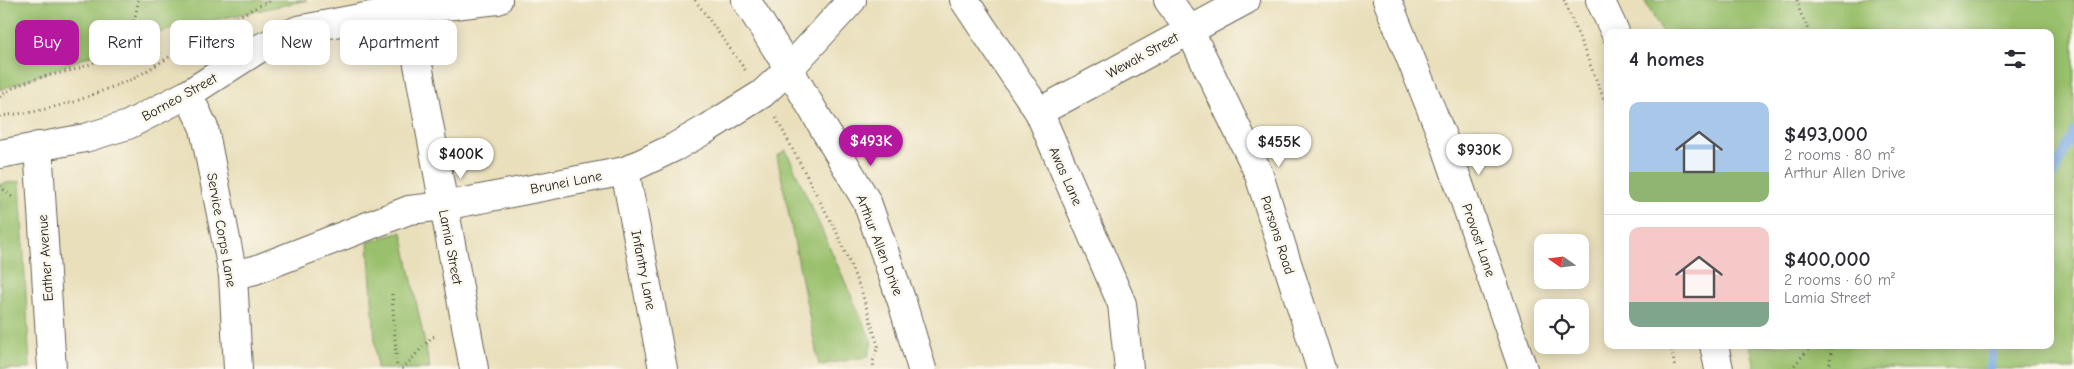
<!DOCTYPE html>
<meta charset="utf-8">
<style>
body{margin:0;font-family:"Comic Neue",sans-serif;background:#f2f2f3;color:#2b2b33;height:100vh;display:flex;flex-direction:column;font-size:19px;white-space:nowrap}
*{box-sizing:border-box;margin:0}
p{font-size:16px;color:#7c7c81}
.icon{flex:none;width:28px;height:28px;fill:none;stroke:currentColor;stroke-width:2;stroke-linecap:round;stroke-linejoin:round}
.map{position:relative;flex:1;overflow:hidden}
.sheet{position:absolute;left:1604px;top:29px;width:450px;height:320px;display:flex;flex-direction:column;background:#fff;border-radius:10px;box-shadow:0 2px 12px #0003}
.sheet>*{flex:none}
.top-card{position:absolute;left:15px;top:20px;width:475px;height:45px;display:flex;gap:10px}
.needle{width:32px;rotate:284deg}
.tools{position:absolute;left:1534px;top:234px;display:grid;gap:10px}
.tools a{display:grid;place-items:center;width:55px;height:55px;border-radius:10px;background:#fff;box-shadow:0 2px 12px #0003;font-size:25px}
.price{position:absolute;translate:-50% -42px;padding:0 11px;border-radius:18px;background:#fff;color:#222;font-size:16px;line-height:32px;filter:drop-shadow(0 1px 2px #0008)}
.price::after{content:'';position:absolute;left:50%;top:30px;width:15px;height:11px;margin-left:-8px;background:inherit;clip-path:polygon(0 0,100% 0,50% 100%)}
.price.selected{background:#b5179e;color:#fff}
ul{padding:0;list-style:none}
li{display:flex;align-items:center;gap:15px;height:125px;padding:0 25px}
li+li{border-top:1px solid #e1e1e2}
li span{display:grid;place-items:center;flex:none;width:140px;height:100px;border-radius:10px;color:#555}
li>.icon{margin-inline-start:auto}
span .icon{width:60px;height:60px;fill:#fffc;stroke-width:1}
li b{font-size:21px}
h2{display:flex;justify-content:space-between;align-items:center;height:60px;padding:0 25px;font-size:21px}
.pill{padding:0 18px;border-radius:10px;background:#fff;box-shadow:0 2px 12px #0003;font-size:18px;line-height:45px}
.pill.selected{background:#b5179e;color:#fff}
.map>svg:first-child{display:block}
.green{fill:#99c06c;stroke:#5a6e44}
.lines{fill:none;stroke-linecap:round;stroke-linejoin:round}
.stream{stroke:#79aae4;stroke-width:9}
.minor-casing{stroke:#646054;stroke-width:30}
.path{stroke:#646054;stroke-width:3;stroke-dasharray:1 4;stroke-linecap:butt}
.minor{stroke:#fff;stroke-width:28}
.labels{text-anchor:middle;stroke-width:5;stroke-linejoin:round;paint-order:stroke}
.street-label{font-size:14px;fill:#1c1c1c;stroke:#fbf7ec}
</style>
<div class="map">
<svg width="2074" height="369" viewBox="0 0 2074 369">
<rect width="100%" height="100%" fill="#fbf7ec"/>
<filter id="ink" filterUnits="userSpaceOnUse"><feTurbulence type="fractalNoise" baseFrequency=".02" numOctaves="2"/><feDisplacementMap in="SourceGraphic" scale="10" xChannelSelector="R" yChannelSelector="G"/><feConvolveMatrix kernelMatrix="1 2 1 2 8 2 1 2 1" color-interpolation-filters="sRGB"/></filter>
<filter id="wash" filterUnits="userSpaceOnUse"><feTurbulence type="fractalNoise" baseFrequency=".0096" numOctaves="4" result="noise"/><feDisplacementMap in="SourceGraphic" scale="20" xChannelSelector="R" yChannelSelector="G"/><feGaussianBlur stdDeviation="1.12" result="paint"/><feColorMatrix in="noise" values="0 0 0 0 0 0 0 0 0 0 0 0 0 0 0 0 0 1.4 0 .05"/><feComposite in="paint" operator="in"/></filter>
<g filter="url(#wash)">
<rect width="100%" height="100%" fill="#e9dfbb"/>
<g class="green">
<polygon points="0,0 307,0 142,36 0,90"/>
<polygon points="1644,0 2074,0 2074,369 1755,369 1750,345 2050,345 2050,32 1662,32"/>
<polygon points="786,150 872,342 868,357 819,365 777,156"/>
<polygon points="20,181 30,369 0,369 0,184"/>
<polygon points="402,232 430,369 377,369 368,242"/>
</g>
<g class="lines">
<g class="stream">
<polyline points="2050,182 2074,131"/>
<polyline points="1990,369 1994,345"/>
</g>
</g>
</g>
<g filter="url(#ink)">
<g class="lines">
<defs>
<g id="minor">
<polyline points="746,0 789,69 867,202 902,302 922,369"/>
<polyline points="964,0 1039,112 1122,304 1129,369"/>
<polyline points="1168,0 1189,29 1258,172 1321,369"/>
<polyline points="1387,0 1444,141 1523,369"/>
<polyline points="1600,0 1615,32"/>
<polyline points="391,12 417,59 474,369"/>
<polyline points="188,94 204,128 233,275 238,369"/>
<polyline points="1039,112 1246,0"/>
<polyline points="38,146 52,369"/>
<polyline points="0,154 85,138 128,125 188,94 260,48 298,30 391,12 498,0"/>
<polyline points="625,171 663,369"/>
<polyline points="233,275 255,270 409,210 444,206 625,171 675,147 708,128 762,94 789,69 852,0"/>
<polyline points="1714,345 1719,369"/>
</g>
</defs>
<use href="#minor" class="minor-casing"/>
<g class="path">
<polyline points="695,0 746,71"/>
<polyline points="1564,0 1608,109"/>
<polyline points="1797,0 1800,12 1810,32"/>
<path d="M0 97C34 67 88 81 121 42 131 31 137 15 138 0"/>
<polyline points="0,116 33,112 74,102 135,78 221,25 271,0"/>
<polyline points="776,118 837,233 862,293 878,346 873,361 874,369"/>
<polyline points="0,186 12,197"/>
<polyline points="392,294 397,369"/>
<polyline points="1671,345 1675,369"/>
<polyline points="402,369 432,337 437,336"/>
<polyline points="1791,369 1812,345"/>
<polyline points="1829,369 1832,345"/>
</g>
<use href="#minor" class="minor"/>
</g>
</g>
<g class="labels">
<g class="street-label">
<text transform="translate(1142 55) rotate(-29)" y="5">Wewak Street</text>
<text transform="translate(179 97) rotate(-29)" y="5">Borneo Street</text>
<text transform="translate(1066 176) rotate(66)" y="5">Awas Lane</text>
<text transform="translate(566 182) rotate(-11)" y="5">Brunei Lane</text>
<text transform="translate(222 230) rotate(80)" y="5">Service Corps Lane</text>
<text transform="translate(1278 235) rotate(72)" y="5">Parsons Road</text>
<text transform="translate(1479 240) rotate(71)" y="5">Provost Lane</text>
<text transform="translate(880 245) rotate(69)" y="5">Arthur Allen Drive</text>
<text transform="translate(451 247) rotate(79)" y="5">Lamia Street</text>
<text transform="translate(45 258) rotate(-94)" y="5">Eather Avenue</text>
<text transform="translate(644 270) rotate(79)" y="5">Infantry Lane</text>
</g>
</g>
</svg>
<div class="tools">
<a><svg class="needle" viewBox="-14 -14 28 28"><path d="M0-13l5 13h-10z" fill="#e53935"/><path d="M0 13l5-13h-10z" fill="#7c7c81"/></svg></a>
<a><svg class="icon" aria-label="locate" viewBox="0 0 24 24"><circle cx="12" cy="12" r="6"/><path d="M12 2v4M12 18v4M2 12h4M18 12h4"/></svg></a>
</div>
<b class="price selected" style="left:871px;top:167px">$493K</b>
<b class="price" style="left:1279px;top:168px">$455K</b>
<b class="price" style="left:1479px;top:176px">$930K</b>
<b class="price" style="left:461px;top:180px">$400K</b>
<div class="top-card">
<a class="pill selected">Buy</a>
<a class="pill">Rent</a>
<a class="pill">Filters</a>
<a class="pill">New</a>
<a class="pill">Apartment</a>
</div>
<section class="sheet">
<h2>4 homes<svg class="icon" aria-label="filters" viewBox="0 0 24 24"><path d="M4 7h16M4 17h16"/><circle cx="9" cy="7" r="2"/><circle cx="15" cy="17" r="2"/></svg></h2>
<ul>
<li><span style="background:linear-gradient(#a9c7e8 70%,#8fb573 0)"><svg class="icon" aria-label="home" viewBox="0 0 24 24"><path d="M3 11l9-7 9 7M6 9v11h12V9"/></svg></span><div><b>$493,000</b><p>2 rooms · 80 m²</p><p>Arthur Allen Drive</p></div></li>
<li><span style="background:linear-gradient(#f6c9c9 75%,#7fa58c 0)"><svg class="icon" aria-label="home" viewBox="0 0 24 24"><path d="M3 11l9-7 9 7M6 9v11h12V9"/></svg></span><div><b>$400,000</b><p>2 rooms · 60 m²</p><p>Lamia Street</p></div></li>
</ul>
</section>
</div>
